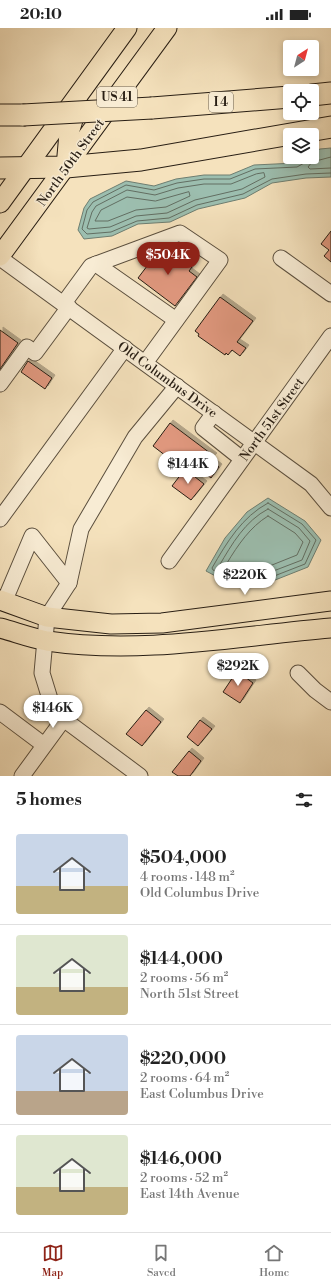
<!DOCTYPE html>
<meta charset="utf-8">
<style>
body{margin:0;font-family:"Libre Bodoni",serif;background:#f6f6f6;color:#222;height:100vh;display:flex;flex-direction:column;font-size:15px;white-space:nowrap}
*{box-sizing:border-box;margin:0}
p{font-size:13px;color:#767676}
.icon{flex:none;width:22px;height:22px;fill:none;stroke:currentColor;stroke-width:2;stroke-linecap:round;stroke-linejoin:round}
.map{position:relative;height:748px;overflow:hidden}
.sheet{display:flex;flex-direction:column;background:#fff;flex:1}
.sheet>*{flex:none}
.needle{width:26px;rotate:36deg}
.controls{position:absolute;left:283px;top:12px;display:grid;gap:8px}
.controls a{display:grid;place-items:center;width:36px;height:36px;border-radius:4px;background:#fff;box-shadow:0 2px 6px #0003;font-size:20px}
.price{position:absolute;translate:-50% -34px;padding:0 9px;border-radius:14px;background:#fff;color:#222;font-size:13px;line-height:26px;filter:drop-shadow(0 1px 2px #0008)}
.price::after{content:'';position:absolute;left:50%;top:24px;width:12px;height:9px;margin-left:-6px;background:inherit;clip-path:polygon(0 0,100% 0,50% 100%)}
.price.active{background:#8f2418;color:#fff}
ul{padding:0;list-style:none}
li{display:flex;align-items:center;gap:12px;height:100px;padding:0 16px}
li+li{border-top:1px solid #e0e0e0}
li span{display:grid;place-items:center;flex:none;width:112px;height:80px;border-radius:4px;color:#555}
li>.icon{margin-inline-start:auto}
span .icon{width:48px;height:48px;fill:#fffc;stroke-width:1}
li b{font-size:17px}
h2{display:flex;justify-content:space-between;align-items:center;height:48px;padding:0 16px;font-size:17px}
.status{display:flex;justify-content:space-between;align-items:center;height:28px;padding:0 20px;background:#fff;direction:ltr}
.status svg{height:11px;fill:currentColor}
.menu{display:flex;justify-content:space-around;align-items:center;height:56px;border-top:1px solid #e0e0e0;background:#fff;font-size:11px;color:#767676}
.menu a{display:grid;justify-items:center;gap:2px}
.menu .active{color:#8f2418}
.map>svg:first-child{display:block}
.water{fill:#9cbeaf;stroke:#6e7e71}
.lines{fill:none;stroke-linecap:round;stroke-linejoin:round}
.shore{stroke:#626e62;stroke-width:1}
.building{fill:#e29980;stroke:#281e14;filter:url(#shadow)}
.minor-casing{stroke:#5b4f3e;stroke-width:17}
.major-casing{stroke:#281e14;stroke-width:21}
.highway-casing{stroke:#281e14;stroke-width:23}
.minor{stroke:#f8ecd4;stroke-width:15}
.major{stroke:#f5e2bd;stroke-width:19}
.highway{stroke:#f5e2bd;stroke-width:21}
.highway-bridge-casing{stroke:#281e14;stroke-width:23;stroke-linecap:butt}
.highway-bridge{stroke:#f5e2bd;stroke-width:21}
.labels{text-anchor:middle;stroke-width:3;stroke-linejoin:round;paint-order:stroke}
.shield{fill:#f8ecd4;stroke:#665c4e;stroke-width:1}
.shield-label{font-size:12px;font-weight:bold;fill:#281e14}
.street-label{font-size:13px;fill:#281e14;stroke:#f8ecd4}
</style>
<div class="status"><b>20:10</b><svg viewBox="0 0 49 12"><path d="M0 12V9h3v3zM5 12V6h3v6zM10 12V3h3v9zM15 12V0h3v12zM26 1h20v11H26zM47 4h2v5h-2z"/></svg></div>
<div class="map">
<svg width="331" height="748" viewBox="0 0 331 748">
<defs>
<filter id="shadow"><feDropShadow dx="3" dy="-3" stdDeviation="0" flood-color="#0004"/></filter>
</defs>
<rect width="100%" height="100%" fill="#f5e2bd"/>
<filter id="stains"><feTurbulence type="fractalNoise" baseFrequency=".005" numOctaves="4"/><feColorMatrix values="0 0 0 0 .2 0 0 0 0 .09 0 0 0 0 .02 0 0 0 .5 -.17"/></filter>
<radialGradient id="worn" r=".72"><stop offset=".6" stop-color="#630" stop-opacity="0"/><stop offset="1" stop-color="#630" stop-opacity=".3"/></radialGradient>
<g class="water">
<polygon points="331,120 331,149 306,150 272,155 245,170 198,181 170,194 138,196 112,208 84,211 78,202 84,180 90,171 126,153 154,158 176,151 204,147 230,147 254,137 296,135 306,129 312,129 312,125 320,121"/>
<polygon points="268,470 305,493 321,512 308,539 265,556 225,553 206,543 225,510 247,484"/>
</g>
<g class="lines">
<g class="shore">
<polyline points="307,129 306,134 297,139 255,141 230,151 204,151 177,155 154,162 126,157 93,174 87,182 82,201 87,206 111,204 137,193 169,190 197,177 243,166 272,151 306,146 331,145"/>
<polyline points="331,129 312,134 308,139 310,141 331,140"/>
<polygon points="264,145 265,149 242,161 195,172 167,185 136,188 110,199 89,201 87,200 92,184 96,178 127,162 155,167 178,160 204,156 231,156 256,146"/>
<polygon points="189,164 190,168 166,179 136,182 108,193 95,193 101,182 127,169 155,173"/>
<path d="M268 475 302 496 316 512 305 536 264 552 226 549 213 542 212 540C227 514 242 489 268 475Z"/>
<path d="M268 481 299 500 310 513 302 532 263 547 228 544 220 540 219 538C232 516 245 493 268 481Z"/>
<path d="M268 488 295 505 303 514 297 527 262 541 228 538 227 535C238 517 250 499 268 488Z"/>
</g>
</g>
<g class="building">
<polygon points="331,203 331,234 324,228 329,222 321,216"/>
<polygon points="160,221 167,226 170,223 192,239 189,243 197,249 175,278 138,250"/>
<polygon points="220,269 253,293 237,314 246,320 240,328 232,322 228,327 226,325 225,327 198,308 199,306 195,303"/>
<polygon points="0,302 18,315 0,341"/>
<polygon points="28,333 52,350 45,361 21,344"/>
<polygon points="170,395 214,428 210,432 219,439 211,450 202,443 200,446 183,433 179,438 153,418"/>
<polygon points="185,441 204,456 191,472 172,458"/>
<polygon points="237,643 253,655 240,675 223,664"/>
<polygon points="146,682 161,694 142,718 126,706"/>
<polygon points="200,692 212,701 198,718 187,709"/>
<polygon points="189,723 201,733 190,748 178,748 172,744"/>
</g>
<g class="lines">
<defs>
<g id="minor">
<polyline points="0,230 311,456 331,480"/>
<polyline points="281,230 331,266"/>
<polyline points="96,236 176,292"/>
<polyline points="64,275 91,238 180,205 220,232 145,335"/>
<polyline points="0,356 27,319 35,325 69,279"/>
<polyline points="214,385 203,400 242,431"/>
<polyline points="0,491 125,320"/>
<polyline points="169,533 331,308"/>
<polyline points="4,574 32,508 69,555"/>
<polyline points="298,645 315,662 331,674"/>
<polyline points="0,684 44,717"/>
<polyline points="22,748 63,692"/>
<polyline points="140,748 54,684 42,645 47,589 69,555 81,501 135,409 177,358"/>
</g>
<g id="major">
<polyline points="66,139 69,105 78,76"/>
<polyline points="0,175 127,0"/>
<polyline points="0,228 167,0"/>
<polyline points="0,572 47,589 111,596 162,595 331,573"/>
<path d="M0 600C15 604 31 610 47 613 142 627 237 608 331 600"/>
</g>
<g id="highway">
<polyline points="312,67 331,65"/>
<polyline points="152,80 290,69"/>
<polyline points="0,87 23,87"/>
<polyline points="0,140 66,139 141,132 331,99"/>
</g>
</defs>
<use href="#minor" class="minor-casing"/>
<use href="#major" class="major-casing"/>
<use href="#highway" class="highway-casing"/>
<use href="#minor" class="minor"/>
<use href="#major" class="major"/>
<use href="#highway" class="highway"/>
<defs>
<polyline id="highway-bridge" points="23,87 152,80"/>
</defs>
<use href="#highway-bridge" class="highway-bridge-casing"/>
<use href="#highway-bridge" class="highway-bridge"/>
</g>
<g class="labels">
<g class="shield">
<rect x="97" y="59" width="40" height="20" rx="3"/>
<rect x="209" y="64" width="24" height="20" rx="3"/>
</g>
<g class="shield-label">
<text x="117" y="73">US 41</text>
<text x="221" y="78">I 4</text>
</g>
<g class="street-label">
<text transform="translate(70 134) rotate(-54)" y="5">North 50th Street</text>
<text transform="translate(168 351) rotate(36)" y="5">Old Columbus Drive</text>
<text transform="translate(271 391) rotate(-54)" y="5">North 51st Street</text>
</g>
</g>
<rect width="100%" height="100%" filter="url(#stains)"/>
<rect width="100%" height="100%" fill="url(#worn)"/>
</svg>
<div class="controls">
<a><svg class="needle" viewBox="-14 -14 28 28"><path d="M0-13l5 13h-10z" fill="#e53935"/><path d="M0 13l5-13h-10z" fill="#767676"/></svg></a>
<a><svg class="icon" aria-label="locate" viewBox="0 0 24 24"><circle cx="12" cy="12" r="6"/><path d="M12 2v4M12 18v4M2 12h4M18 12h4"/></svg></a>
<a><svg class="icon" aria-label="layers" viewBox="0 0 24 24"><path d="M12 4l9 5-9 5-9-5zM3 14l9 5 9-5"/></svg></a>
</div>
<b class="price active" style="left:168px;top:248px">$504K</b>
<b class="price" style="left:188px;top:457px">$144K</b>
<b class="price" style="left:245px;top:568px">$220K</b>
<b class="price" style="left:238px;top:659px">$292K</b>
<b class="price" style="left:53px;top:701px">$146K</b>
</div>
<section class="sheet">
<h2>5 homes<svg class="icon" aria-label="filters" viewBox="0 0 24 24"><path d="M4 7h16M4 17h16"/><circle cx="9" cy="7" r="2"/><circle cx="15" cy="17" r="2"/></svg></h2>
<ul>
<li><span style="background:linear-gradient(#c9d6e8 65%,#c2b280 0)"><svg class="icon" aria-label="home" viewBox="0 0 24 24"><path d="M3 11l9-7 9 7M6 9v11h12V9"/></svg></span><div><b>$504,000</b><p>4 rooms · 148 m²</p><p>Old Columbus Drive</p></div></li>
<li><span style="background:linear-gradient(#dfe7d0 65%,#c2b280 0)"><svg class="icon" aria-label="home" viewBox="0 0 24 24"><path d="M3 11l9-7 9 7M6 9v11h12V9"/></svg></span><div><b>$144,000</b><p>2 rooms · 56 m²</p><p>North 51st Street</p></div></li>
<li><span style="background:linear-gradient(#c9d6e8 70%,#b9a48a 0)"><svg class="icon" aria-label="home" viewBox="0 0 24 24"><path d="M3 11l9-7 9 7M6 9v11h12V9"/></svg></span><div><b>$220,000</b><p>2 rooms · 64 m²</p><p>East Columbus Drive</p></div></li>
<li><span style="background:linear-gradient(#dfe7d0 65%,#c2b280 0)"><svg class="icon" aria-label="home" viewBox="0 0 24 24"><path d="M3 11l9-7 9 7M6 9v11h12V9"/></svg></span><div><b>$146,000</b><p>2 rooms · 52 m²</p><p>East 14th Avenue</p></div></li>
</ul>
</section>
<nav class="menu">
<a class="active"><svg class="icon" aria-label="map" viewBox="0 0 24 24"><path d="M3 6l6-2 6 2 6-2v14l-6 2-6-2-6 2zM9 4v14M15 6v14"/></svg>Map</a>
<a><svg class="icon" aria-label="saved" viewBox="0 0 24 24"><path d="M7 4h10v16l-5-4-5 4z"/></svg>Saved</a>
<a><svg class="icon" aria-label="home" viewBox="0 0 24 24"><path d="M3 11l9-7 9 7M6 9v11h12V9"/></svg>Home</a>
</nav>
